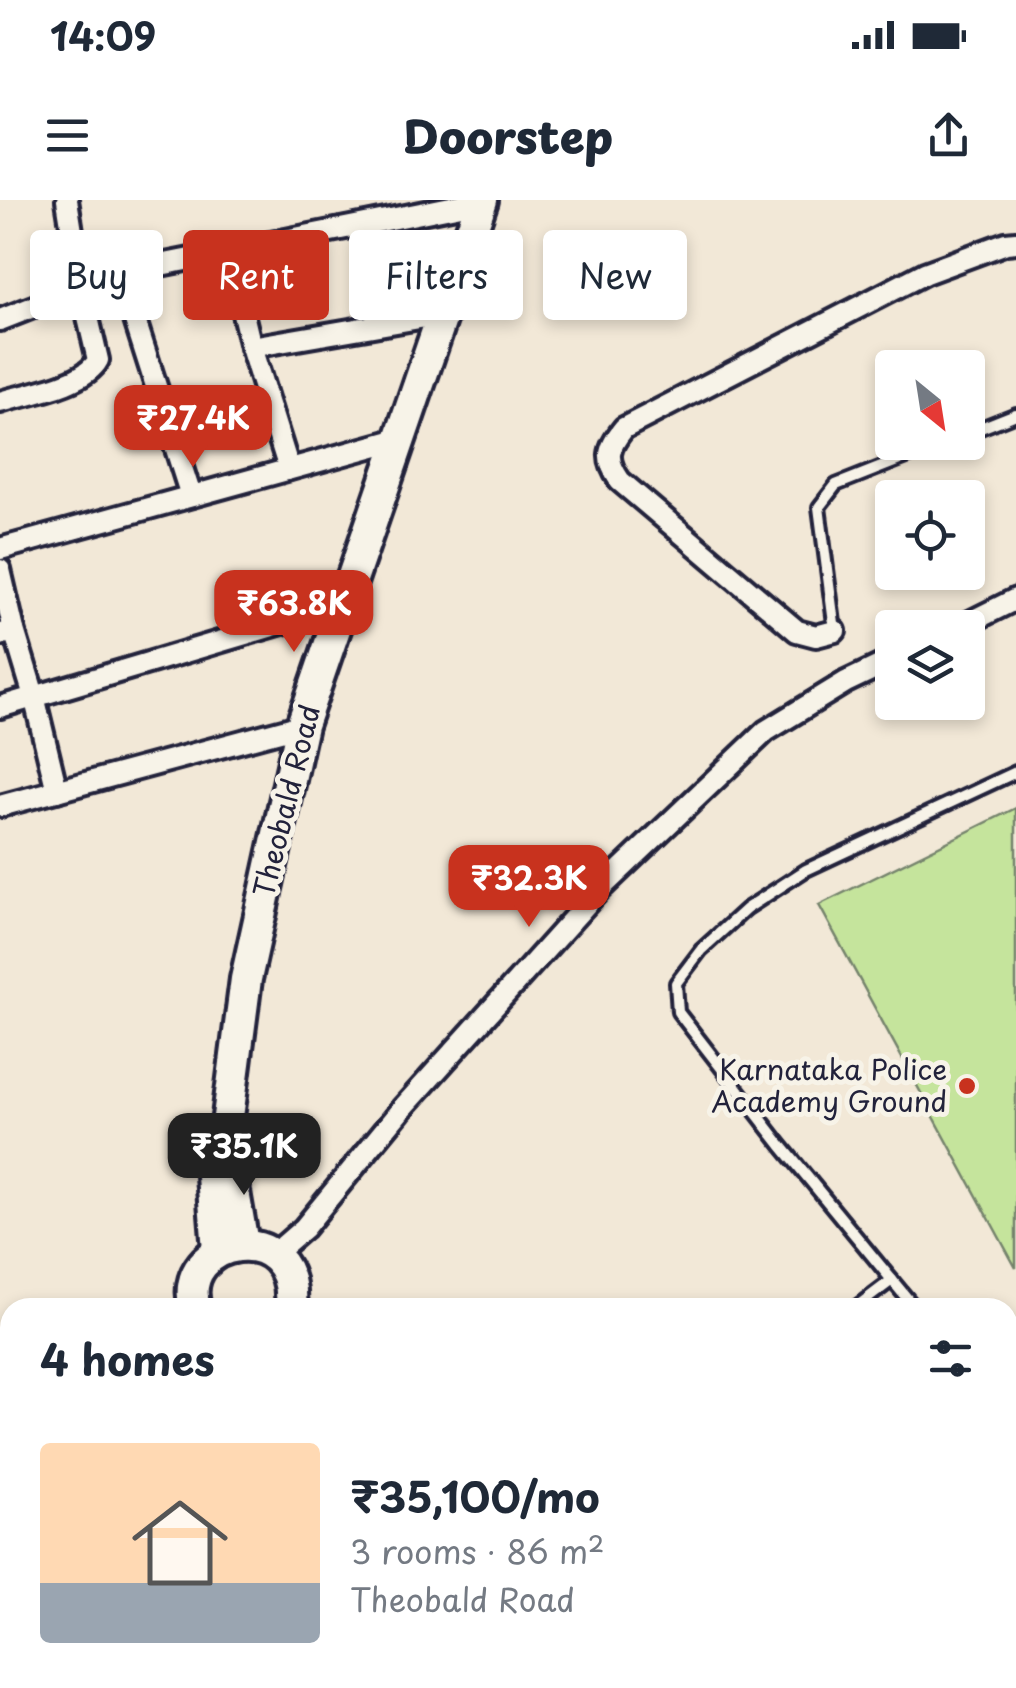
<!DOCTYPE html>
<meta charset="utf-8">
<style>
body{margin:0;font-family:"Playpen Sans",sans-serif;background:#f6f6f7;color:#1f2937;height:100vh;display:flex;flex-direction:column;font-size:38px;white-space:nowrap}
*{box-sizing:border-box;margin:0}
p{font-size:32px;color:#747a83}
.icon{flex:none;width:55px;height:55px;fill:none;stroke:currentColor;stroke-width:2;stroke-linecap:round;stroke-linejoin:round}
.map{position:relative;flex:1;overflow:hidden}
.side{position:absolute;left:0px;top:1098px;width:1018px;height:392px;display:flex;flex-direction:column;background:#fff;border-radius:30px 30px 0 0;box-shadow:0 5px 15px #0003}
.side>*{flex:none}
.guide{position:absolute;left:30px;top:30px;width:958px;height:90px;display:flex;gap:20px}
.needle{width:65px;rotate:150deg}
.buttons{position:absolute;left:875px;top:150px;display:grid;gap:20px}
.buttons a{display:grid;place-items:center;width:110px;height:110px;border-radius:10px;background:#fff;box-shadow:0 5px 15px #0003;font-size:50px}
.price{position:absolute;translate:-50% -85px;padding:0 22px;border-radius:20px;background:#c8321e;color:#fff;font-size:32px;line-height:65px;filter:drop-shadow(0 2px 5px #0008)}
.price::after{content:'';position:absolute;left:50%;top:60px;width:30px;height:22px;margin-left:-15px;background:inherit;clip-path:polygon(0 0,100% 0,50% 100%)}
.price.on{background:#222;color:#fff}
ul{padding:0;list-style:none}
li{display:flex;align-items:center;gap:30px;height:250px;padding:0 40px}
li span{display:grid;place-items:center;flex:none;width:280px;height:200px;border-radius:10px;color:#555}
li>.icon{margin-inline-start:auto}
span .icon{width:120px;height:120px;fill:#fffc;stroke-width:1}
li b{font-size:42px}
h2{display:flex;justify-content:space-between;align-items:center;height:120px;padding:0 40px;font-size:42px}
.chip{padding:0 35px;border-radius:10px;background:#fff;box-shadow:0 5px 15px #0003;font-size:35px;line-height:90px}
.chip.on{background:#c8321e;color:#fff}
.status{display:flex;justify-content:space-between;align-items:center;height:70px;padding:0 50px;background:#fff;direction:ltr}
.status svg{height:28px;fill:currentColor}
header{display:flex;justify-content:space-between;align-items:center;height:130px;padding:0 40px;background:#fff;font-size:45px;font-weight:800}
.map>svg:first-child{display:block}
.green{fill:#c5e49c;stroke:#74836c;stroke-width:2.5}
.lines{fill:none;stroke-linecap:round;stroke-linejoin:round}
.lane-casing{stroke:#22223b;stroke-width:18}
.street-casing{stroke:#22223b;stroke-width:28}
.secondary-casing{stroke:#22223b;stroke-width:38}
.lane{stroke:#f7f3e8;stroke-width:10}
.street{stroke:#f7f3e8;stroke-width:20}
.secondary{stroke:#f7f3e8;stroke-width:30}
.poi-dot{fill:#c8321e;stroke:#f7f3e8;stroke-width:4}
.labels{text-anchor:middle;stroke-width:10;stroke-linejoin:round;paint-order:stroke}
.street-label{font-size:28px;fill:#22223b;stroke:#f7f3e8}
.poi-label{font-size:28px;fill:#22223b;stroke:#f7f3e8;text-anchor:end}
</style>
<div class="status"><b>14:09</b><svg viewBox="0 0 49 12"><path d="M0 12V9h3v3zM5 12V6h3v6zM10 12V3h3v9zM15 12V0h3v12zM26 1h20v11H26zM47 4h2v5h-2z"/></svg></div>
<header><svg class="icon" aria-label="menu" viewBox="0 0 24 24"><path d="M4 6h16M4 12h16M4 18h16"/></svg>Doorstep<svg class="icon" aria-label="share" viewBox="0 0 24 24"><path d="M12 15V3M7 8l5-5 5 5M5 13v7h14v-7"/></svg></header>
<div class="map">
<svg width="1016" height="1488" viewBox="0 0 1016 1488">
<rect width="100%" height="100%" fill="#f2e8d7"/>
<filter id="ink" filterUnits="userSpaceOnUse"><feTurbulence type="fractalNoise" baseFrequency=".01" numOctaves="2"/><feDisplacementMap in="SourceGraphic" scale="20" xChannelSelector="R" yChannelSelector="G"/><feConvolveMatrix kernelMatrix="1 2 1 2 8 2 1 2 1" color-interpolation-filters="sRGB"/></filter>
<g filter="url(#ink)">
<polygon class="green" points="1016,608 1016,1068 819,705"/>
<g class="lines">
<defs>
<g id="lane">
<polyline points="968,233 1016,214"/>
<polyline points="835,431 819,307 836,285 945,242"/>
<polyline points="855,1108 892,1080"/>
<polyline points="915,1108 781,945 678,812 676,783 701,750 746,709 806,670 1016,572"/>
<polyline points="1008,1224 1016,1236"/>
</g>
<g id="street">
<polyline points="228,51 251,147 289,269"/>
<polyline points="120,73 191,296"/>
<polyline points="0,120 120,73 481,1"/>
<polyline points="251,147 443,114"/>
<path d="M0 202C27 194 85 185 98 160L81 88 67 0"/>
<polyline points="0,349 399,239"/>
<polyline points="0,370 14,430"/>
<polyline points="958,428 1016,399"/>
<path d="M835 431 816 436 797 431 620 281C605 259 607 249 624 228L925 73 1006 43 1016 42"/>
<polyline points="0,435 14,430 34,496 57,591"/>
<polyline points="0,507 343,405"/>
<polyline points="0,606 302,525"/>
<polyline points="274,1054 304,1028 400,911 600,689 766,531 846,482 892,460"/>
<polyline points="0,1471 10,1469"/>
<polyline points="398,1488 404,1480"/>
</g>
<g id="secondary">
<polyline points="243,1044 225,940 246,779 302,525 482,0"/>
<polyline points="218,1050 212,976 221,952"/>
<path d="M195 1108C174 1038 299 1013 291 1108"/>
<polyline points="0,1185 10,1181"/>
<polyline points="0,1221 10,1217"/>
<polyline points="748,1480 759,1488"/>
</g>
</defs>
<use href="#lane" class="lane-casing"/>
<use href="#street" class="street-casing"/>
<use href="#secondary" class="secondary-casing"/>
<use href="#lane" class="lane"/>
<use href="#street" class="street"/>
<use href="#secondary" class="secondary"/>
</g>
</g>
<circle class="poi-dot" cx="967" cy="886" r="10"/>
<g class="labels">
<g class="street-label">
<text transform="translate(287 601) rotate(-76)" y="10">Theobald Road</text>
</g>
<g class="poi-label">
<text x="947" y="880">Karnataka Police<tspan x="947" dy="32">Academy Ground</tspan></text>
</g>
</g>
</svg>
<div class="buttons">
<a><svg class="needle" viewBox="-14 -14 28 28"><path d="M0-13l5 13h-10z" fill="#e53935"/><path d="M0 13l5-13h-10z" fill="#747a83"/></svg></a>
<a><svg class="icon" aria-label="locate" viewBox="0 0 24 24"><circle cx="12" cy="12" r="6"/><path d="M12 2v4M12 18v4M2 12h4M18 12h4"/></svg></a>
<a><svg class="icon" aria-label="layers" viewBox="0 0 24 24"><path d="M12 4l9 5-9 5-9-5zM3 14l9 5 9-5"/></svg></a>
</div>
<b class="price" style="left:193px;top:270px">₹27.4K</b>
<b class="price" style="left:294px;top:455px">₹63.8K</b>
<b class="price" style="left:529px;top:730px">₹32.3K</b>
<b class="price on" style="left:244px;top:998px">₹35.1K</b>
<div class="guide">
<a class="chip">Buy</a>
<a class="chip on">Rent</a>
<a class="chip">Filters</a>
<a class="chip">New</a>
</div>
<section class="side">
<h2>4 homes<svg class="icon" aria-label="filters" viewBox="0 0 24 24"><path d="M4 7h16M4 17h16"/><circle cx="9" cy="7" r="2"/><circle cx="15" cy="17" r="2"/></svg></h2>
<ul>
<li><span style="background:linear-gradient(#ffd9b3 70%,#9aa5b1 0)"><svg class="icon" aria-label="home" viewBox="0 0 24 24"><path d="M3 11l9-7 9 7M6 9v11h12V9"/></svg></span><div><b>₹35,100/mo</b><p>3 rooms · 86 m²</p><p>Theobald Road</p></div></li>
</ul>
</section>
</div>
